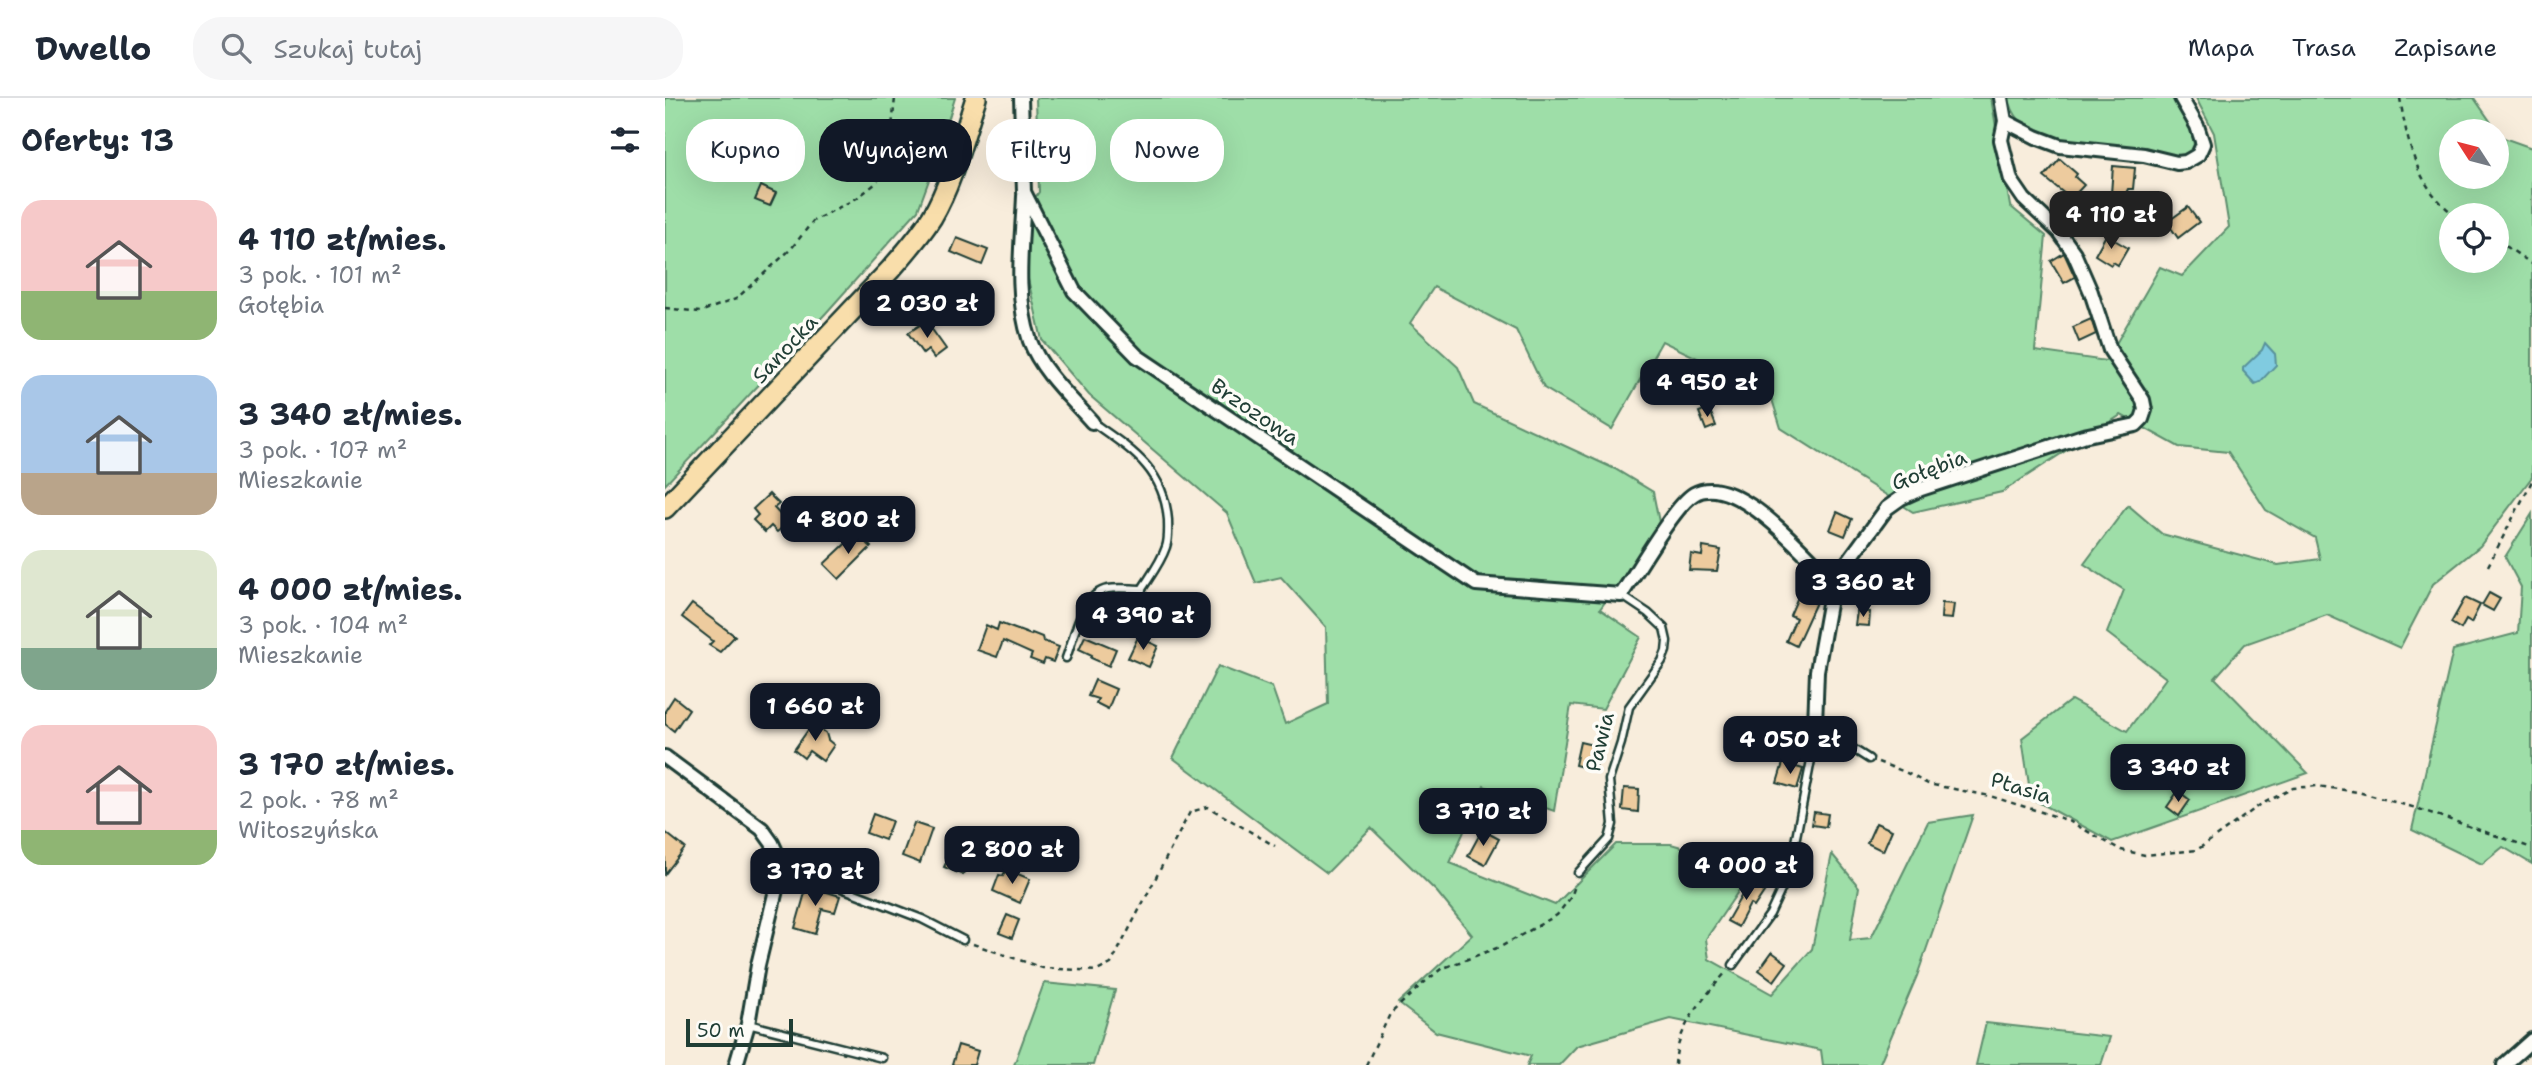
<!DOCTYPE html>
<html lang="pl">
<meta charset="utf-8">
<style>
body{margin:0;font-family:"Shantell Sans",sans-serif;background:#f6f6f7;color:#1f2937;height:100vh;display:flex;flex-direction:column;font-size:26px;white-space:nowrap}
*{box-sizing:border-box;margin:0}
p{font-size:23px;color:#747a83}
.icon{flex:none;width:38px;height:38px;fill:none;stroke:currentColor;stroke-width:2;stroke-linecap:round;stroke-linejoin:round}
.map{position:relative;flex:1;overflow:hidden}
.sheet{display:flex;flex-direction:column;background:#fff;width:665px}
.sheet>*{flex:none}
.banner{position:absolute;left:21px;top:21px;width:665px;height:63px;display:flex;gap:14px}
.needle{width:46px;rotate:306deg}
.tools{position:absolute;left:1774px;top:21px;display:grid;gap:14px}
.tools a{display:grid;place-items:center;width:70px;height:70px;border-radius:50%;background:#fff;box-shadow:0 7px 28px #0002;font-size:35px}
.scale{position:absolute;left:21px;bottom:18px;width:107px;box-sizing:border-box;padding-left:7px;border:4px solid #1f3d34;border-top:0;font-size:19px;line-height:24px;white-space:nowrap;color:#1f3d34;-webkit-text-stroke:5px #fdfcf7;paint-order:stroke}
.price{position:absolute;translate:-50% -60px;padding:0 16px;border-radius:14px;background:#111827;color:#fff;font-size:23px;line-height:46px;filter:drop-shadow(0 2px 4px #0008)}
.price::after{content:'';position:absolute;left:50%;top:42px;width:21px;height:16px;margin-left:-10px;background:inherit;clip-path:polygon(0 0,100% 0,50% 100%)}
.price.on{background:#222;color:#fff}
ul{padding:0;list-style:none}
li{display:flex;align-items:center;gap:21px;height:175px;padding:0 21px}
li span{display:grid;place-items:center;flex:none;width:196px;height:140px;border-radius:21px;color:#555}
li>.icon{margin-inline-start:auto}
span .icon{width:84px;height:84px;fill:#fffc;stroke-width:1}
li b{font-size:30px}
h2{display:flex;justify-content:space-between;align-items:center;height:84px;padding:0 21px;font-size:30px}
.pill{padding:0 24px;border-radius:28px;background:#fff;box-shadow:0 7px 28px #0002;font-size:24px;line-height:63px}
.pill.on{background:#111827;color:#fff}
header{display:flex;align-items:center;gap:42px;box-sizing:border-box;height:98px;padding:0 35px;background:#fff;border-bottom:2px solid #e0e1e3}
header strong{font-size:33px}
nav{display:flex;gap:38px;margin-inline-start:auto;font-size:24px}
.search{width:490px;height:63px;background:#f6f6f7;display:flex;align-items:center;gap:18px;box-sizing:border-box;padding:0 24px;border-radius:28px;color:#747a83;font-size:26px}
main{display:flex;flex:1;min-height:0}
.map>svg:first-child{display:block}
.green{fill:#9edea8;stroke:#5e8e6e;stroke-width:2;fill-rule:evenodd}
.water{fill:#80cbe0;stroke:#59929b;stroke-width:2}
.building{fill:#edcb9e;stroke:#1f3d34;stroke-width:2}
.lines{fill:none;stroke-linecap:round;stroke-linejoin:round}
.service-casing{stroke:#1f3d34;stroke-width:11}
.minor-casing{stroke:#1f3d34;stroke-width:18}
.primary-casing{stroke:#1f3d34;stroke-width:24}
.path{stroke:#1f3d34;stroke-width:2.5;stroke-dasharray:5 5;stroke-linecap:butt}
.service{stroke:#fdfcf7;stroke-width:6}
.minor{stroke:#fdfcf7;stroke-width:12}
.primary{stroke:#f9deab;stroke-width:19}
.labels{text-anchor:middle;stroke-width:7;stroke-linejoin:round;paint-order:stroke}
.street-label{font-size:21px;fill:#1f3d34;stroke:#fdfcf7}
</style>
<header>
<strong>Dwello</strong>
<div class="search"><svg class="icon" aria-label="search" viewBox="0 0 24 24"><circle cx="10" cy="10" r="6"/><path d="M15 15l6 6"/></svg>Szukaj tutaj</div>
<nav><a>Mapa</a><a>Trasa</a><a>Zapisane</a></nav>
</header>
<main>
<section class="sheet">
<h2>Oferty: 13<svg class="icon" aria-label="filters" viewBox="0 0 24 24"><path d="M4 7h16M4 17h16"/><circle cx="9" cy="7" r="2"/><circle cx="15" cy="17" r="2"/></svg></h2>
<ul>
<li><span style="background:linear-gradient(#f6c9c9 65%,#8fb573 0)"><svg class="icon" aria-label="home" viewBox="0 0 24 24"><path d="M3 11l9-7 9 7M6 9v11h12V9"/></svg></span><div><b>4 110 zł/mies.</b><p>3 pok. · 101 m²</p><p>Gołębia</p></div></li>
<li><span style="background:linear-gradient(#a9c7e8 70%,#b9a48a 0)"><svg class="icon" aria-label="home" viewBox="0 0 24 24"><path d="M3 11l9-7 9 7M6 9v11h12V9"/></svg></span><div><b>3 340 zł/mies.</b><p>3 pok. · 107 m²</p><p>Mieszkanie</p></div></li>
<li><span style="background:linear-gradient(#dfe7d0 70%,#7fa58c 0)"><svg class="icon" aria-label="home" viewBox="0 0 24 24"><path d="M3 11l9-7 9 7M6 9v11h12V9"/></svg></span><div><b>4 000 zł/mies.</b><p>3 pok. · 104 m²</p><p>Mieszkanie</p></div></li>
<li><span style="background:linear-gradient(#f6c9c9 75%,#8fb573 0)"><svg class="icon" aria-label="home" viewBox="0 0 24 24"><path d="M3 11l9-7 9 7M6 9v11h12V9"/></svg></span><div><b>3 170 zł/mies.</b><p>2 pok. · 78 m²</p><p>Witoszyńska</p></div></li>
</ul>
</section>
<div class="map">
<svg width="1867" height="967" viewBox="0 0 1867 967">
<rect width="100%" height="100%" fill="#f8eddc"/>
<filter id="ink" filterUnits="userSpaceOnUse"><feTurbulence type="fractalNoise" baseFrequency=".0143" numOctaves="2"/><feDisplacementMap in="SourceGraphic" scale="14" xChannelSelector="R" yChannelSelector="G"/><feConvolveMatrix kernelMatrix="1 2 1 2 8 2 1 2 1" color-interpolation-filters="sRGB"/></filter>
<g filter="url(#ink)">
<g class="green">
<polygon points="0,0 290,0 269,68 253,112 161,215 0,387"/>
<path d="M371 0H1326L1345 108 1381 138 1370 253 1441 263 1495 169 1517 178 1564 129 1549 35 1531 0H1809L1832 33H1787V79H1832V34L1836 39 1867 50V379L1815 448 1768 486 1735 550 1662 517 1580 546 1550 580 1643 675 1447 744 1366 700 1357 640 1406 602 1462 633 1501 580 1442 535 1459 492 1419 466 1463 407 1497 436 1613 467 1655 461 1650 440 1601 412 1563 354 1514 349 1456 317 1337 394 1248 414 1116 330 1105 295 997 243 947 331 879 290 851 232 769 189 745 225 793 269 809 306 950 371 988 394 995 429 935 511 976 539 938 611 906 607 889 713 819 688 785 765 890 807 951 746H1006L1037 755 1055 763 1089 770 1041 841 1044 861 1107 896 1147 851 1167 756 1194 789 1185 842 1206 840 1263 724 1308 717 1252 878 1214 967H1158L1156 952 1006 921 912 948 894 967H862L866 958 771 934 733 905 807 837 772 794 706 730 662 775 508 660 553 568 607 589 620 626 663 606 661 529 616 479 591 485 562 415 424 297 377 242 360 168 362 111 374 94ZM1787 117H1832V163H1787Z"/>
<path d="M1344 0H1512L1514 12 1525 28 1530 51C1527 55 1523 59 1517 60 1504 61 1487 53 1475 50 1442 44 1404 52 1373 36 1357 28 1347 17 1344 0Z"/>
<polygon points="1867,416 1867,766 1838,749 1817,766 1747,732 1788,552 1853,535 1856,489 1840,459"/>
<polygon points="379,885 450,892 428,967 349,967"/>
<polygon points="1321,925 1445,939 1436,967 1311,967"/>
</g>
<polygon class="water" points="1600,245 1610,256 1611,267 1595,284 1590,286 1578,273 1578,270 1597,252"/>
<g class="building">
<polygon points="1395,61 1412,76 1410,79 1419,87 1406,101 1379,79"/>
<polygon points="1448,68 1470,70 1468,91 1463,91 1446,126 1435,120 1446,96"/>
<polygon points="96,88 111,95 105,108 90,102"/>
<polygon points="1523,109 1534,124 1513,140 1502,124"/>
<polygon points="1441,137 1463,150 1453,167 1448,164 1446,167 1430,157"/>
<polygon points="292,140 323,152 317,167 286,154"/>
<polygon points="1399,155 1410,179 1399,185 1386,163"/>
<polygon points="1426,221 1431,236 1414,244 1408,229"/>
<polygon points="261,223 281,251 269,260 263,252 258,256 243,235"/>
<polygon points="1044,310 1051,328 1041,332 1034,314"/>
<polygon points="104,396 114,406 109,410 123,425 112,434 106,428 100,434 88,422 93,417 88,411"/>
<polygon points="1172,414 1187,421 1180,438 1165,432"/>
<polygon points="192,435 206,449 174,481 159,466"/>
<polygon points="1038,449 1056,452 1052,473 1024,472 1026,456 1037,458"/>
<polygon points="1136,492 1153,500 1131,548 1121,543 1131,520 1125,517"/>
<polygon points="1824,495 1835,501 1828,513 1817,507"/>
<polygon points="1800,500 1815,507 1806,525 1801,522 1796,531 1786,525"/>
<polygon points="1277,505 1289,506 1287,521 1276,520"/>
<polygon points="27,506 70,538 55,554 44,547 48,543 17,519"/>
<polygon points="1192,513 1205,514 1204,528 1190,527"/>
<polygon points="334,525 366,537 367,535 377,539 378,543 394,549 388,564 380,561 378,566 365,561 367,556 338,543 332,559 312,552 321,527 332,532"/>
<polygon points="420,538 451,551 444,568 426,560 427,557 414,551"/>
<polygon points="473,539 493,548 484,569 463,560"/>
<polygon points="430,582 451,591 443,611 431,605 433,601 423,598"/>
<polygon points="9,599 24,611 9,633 0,626 0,613"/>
<polygon points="148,625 161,635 163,642 169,647 158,663 144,653 139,660 129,652"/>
<polygon points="915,644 936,649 930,672 910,667"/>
<polygon points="1118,665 1138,671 1132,691 1112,685"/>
<polygon points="959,690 974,691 973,714 957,712"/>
<polygon points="1513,693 1525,702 1514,718 1502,709"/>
<polygon points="1149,714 1163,716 1161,729 1147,727"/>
<polygon points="208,716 227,723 220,742 201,735"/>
<polygon points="249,725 267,731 255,765 237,758"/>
<polygon points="1211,725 1227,732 1218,753 1202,745"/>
<polygon points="817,732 834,741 820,767 803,758"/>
<polygon points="0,734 20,750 0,776"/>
<polygon points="289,748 308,757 298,777 279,769"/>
<polygon points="341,771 365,781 355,805 328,793 334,777 338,778"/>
<polygon points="1086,781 1101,791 1089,809 1085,806 1073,829 1062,823"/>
<polygon points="142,788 175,798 170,814 157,811 150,836 130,830"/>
<polygon points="342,817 354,822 347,840 334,835"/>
<polygon points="1107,854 1122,865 1109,883 1094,872"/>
<polygon points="293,947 313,953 309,967 287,967"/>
</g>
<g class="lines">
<defs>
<g id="service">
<path d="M427 324C465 351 499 370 503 422 503 430 504 441 501 449 496 464 486 477 477 491"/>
<polyline points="477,491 476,499 483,512"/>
<path d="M401 560C409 539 417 495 443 491 454 489 467 491 477 491"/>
<polyline points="117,767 257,821 298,842"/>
<polyline points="913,775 944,741 948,726 944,682 956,645 964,609 997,563 1001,553 1002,543 999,530 983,515 956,497"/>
<polyline points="1068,867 1105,816 1124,775 1146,662 1150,627 1204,661"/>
<polyline points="83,926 217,960"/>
</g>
<g id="minor">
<path d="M356 0 359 94 409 193 472 258 811 486 956 497C971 475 1009 408 1029 396 1070 372 1142 459 1168 484"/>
<polyline points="1340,23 1371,39 1395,48 1479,57 1512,65 1521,64 1533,57 1538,46 1532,28 1516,0"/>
<path d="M359 98C357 146 349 196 365 243 376 273 406 300 427 324"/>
<polyline points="1150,627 1152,573 1168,484 1222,410 1236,400 1256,391 1418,338 1471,327 1477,321 1480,312 1478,302 1445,252 1426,194 1409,155 1394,134 1359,101 1346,82 1336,42 1340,23 1336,0"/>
<polyline points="0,659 97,731 107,745 117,767 93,867 83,926 71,967"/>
<polyline points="1839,967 1867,942"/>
</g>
<path id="primary" d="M0 410 226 171C240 155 255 138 267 119 288 83 298 39 311 0"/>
</defs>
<use href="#service" class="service-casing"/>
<use href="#minor" class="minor-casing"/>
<use href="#primary" class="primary-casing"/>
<g class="path">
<path d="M1735 0C1742 44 1752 90 1790 117"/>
<polyline points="1832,142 1867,166"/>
<polyline points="0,210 35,214 71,201 126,151 148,123 192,100 210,86 223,68 230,0"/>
<polyline points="1823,468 1867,383"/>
<polyline points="1213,664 1240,674 1263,686 1325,698 1402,722 1456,752 1480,757 1532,752 1595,707 1628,690 1652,688 1693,694 1751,710 1867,750"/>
<polyline points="308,846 378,870 432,873 446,866 525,714 543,709 610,748"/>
<polyline points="701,967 725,916 755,888 776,871 837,848 892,817 906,799 911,785"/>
<path d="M1010 967C1012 929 1037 902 1061 874"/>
</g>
<use href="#service" class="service"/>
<use href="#minor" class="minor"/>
<use href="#primary" class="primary"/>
</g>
</g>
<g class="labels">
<g class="street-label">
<text transform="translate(120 251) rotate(-47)" y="7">Sanocka</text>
<text transform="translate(590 314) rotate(34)" y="7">Brzozowa</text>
<text transform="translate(1264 372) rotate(-21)" y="7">Gołębia</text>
<text transform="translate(935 644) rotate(-76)" y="7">Pawia</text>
<text transform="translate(1356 690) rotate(17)" y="7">Ptasia</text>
</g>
</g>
</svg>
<div class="tools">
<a><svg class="needle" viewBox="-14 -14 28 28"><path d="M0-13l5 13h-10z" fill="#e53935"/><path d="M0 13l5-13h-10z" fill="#747a83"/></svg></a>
<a><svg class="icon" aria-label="locate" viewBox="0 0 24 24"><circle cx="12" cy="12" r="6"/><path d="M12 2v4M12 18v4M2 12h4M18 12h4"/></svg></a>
</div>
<div class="scale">50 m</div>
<b class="price on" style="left:1446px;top:153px">4 110 zł</b>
<b class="price" style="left:262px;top:242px">2 030 zł</b>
<b class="price" style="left:1042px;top:321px">4 950 zł</b>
<b class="price" style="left:183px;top:458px">4 800 zł</b>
<b class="price" style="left:1198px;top:521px">3 360 zł</b>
<b class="price" style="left:478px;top:554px">4 390 zł</b>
<b class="price" style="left:150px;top:645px">1 660 zł</b>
<b class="price" style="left:1125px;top:678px">4 050 zł</b>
<b class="price" style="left:1513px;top:706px">3 340 zł</b>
<b class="price" style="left:818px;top:750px">3 710 zł</b>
<b class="price" style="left:347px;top:788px">2 800 zł</b>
<b class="price" style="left:1081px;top:804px">4 000 zł</b>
<b class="price" style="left:150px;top:810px">3 170 zł</b>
<div class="banner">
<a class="pill">Kupno</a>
<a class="pill on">Wynajem</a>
<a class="pill">Filtry</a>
<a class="pill">Nowe</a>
</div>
</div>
</main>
